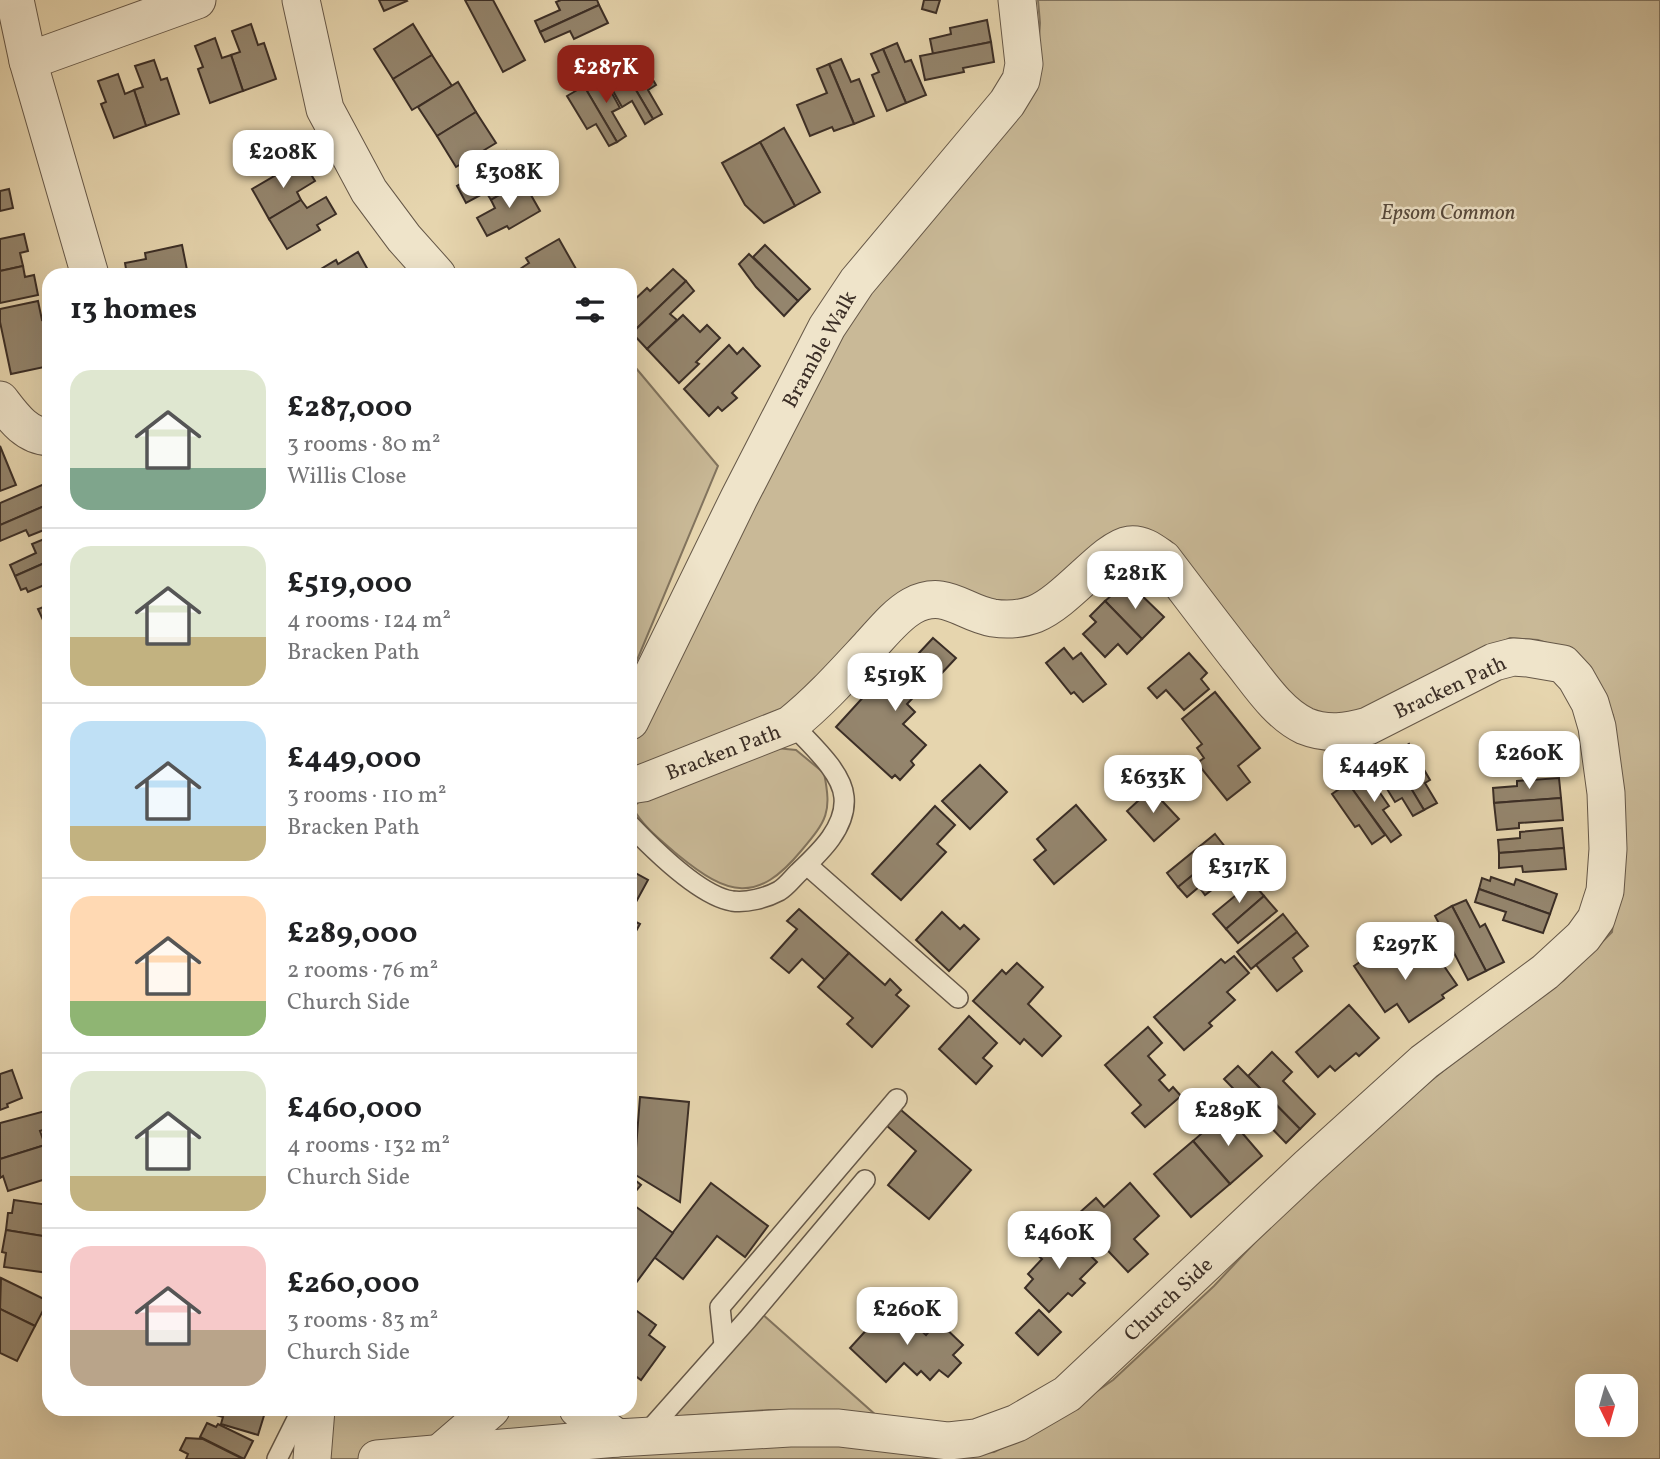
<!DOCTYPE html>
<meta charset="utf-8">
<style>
body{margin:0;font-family:Vollkorn,serif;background:#f6f6f6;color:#202124;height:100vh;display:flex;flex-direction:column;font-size:26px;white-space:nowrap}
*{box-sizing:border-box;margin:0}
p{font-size:23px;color:#757577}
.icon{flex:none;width:38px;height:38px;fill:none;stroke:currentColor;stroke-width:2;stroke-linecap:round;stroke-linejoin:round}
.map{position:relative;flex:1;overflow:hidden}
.side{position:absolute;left:42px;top:268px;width:595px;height:1148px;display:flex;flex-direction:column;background:#fff;border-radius:21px;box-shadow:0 7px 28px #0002}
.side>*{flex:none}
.needle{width:46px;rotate:175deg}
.buttons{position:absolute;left:1575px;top:1374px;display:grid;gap:14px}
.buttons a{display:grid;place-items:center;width:63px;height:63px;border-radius:14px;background:#fff;box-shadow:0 7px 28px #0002;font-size:35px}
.price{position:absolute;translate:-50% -60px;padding:0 16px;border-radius:14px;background:#fff;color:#222;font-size:23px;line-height:46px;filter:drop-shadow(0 2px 4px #0008)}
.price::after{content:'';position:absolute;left:50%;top:42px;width:21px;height:16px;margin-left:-10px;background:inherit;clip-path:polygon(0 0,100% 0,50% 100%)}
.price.current{background:#8f2418;color:#fff}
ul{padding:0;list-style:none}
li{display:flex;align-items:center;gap:21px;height:175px;padding:0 28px}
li+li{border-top:2px solid #e0e0e0}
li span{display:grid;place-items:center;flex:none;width:196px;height:140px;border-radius:21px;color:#555}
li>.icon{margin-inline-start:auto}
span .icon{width:84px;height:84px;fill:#fffc;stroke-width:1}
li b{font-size:30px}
h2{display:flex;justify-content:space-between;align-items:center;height:84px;padding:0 28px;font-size:30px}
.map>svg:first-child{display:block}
.green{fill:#c9b997;stroke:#82745e;stroke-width:2;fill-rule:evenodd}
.building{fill:#94856d;stroke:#3b2e26;stroke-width:2}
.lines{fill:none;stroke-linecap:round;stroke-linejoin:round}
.lane-casing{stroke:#665848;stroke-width:22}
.street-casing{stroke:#665848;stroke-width:39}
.lane{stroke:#efe4ca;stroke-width:19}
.street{stroke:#efe4ca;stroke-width:37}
.labels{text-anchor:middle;stroke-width:5;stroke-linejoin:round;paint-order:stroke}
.park-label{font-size:21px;font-style:italic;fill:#574a3d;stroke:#efe4ca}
.street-label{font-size:21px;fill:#3b2e26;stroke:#efe4ca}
</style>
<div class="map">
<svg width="1660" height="1459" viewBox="0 0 1660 1459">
<rect width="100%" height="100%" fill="#e6d5ae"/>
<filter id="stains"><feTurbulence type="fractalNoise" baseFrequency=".00286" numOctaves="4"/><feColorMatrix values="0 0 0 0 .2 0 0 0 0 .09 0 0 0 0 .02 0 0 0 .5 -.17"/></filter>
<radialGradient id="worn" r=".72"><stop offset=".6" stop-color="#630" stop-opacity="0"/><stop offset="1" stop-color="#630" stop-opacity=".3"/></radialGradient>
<g class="green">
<path d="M1038 0H1660V1459H321L326 1409H554L615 1451 793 1438 929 1457 994 1452 1051 1423 1113 1380 1214 1286 1319 1174 1462 1055 1564 980 1612 932 1624 816 1613 715 1565 649 1538 640 1510 638 1390 701 1327 720 1305 708 1270 673 1170 541 1142 533 1040 596 1001 608 958 593 768 723 630 770V745L736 537 841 323 1036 83 1040 23ZM1587 1386H1626V1424H1587Z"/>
<polygon points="630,361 718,466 630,677"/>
<path d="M776 748 796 750 824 773C832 813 827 820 801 851 757 904 728 896 678 855 662 841 643 827 633 808L641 799Z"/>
<polygon points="761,1313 878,1417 825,1411 769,1410 668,1417"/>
</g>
<g class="building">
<polygon points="379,0 406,0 407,1 384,11"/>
<polygon points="465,0 493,0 525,60 503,72"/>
<polygon points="561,0 597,0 599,5 540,32 535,21 560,10 556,2"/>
<polygon points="924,0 940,0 936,13 922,9"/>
<polygon points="599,5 608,23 574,39 570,31 545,42 540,32"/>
<polygon points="987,20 991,42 933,54 930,39 951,34 950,28"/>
<polygon points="251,24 258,45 264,43 276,79 243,91 231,55 240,52 232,31"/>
<polygon points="413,24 432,55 393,79 374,49"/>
<polygon points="215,38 222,58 231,55 243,91 210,103 198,69 203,67 195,46"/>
<polygon points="991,42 994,62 963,68 964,72 925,80 920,56"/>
<polygon points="897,43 905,62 911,60 926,95 906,103 883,49"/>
<polygon points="883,49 906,103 887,111 872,75 879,72 871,54"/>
<polygon points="637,53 656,85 648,90 662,114 653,119 620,63"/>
<polygon points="432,55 452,86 412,110 393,79"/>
<polygon points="841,59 851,82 859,79 874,116 854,124 829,64"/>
<polygon points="154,60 161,80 167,78 179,114 146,126 134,90 143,87 135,66"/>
<polygon points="620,63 653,119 645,124 632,101 622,107 603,73"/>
<polygon points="829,64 854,124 834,131 832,127 810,136 797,105 827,93 817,69"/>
<polygon points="118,74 125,94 134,90 146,126 114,138 101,104 106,102 98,81"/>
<polygon points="602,75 620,108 612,112 626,136 617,142 584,86"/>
<polygon points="458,82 476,112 437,136 418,107"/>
<polygon points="584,86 617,142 609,146 596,124 587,129 567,96"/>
<polygon points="476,112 496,143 456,167 437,136"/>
<polygon points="784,128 820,192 795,206 760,142"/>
<polygon points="760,142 795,206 764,223 745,205 722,163"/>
<polygon points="506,151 523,181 491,200 486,192 466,203 457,186 476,175 473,170"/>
<polygon points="304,163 315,181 297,192 301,200 269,219 252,189 283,171 285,175"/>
<polygon points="523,181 540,211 509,229 507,226 487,236 477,218 495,208 491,200"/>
<polygon points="9,189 13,208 0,211 0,191"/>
<polygon points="326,197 336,214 317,225 320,230 287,249 269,219 301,200 307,208"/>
<polygon points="24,234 28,251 20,253 23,266 0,271 0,239"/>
<polygon points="559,239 576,269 567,275 511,275 529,263 526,258"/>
<polygon points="182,245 188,275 127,275 125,263 146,259 145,253"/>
<polygon points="765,245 810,289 798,301 753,257"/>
<polygon points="358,252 368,270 361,275 311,275 336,260 338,264"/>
<polygon points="749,254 798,301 784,316 756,287 739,264"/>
<polygon points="23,266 25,277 34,275 38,295 0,303 0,271"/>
<polygon points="673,269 686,281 632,333 630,304 647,288 650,291"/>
<polygon points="686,281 694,291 670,314 677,320 647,349 632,333"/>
<polygon points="38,301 42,320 49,318 49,366 11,374 0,322 0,309"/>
<polygon points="683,315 700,332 707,325 720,338 696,362 699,364 679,383 647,349"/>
<polygon points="729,345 737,354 743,348 760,366 732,393 737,398 722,411 718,407 709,416 684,389"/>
<polygon points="0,446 16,485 0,491"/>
<polygon points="49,482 49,504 0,525 0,503"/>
<polygon points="49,504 49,528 29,536 26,530 0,541 0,525"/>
<polygon points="49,537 49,561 15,576 10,565 36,553 32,544"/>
<polygon points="49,561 49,583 28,592 26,588 21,590 15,576"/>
<polygon points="1120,588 1128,596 1135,589 1164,617 1142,639 1105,601"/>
<polygon points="1105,601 1142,639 1127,654 1118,644 1105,657 1083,634 1096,622 1090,616"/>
<polygon points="49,605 49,618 43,620 38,609"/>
<polygon points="933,638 956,658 926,690 923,687 907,704 915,712 903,724 926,745 911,761 914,765 900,780 895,775 892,778 836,727 867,693 871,697 880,687 885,691 889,686 885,682 901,664 905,668"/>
<polygon points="1064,648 1073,659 1081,653 1106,684 1083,702 1074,692 1071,694 1046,663"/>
<polygon points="1189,653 1207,673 1201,679 1209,689 1184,710 1166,690 1157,698 1148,688"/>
<polygon points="1215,692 1260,748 1238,766 1250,782 1227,800 1197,763 1204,758 1197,748 1202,744 1182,719"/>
<polygon points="1554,732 1557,766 1493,772 1490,738"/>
<polygon points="1409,744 1430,780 1425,783 1437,803 1424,810 1391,755"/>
<polygon points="1391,755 1424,810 1413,816 1402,798 1395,802 1373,766"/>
<polygon points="980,765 1007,792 970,829 942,801"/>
<polygon points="1365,771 1389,806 1383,810 1401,835 1391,842 1348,783"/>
<polygon points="1559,778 1561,798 1494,803 1493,788 1517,786 1517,781"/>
<polygon points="1348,783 1385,835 1372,844 1359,825 1355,827 1332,794"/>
<polygon points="1151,789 1179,819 1154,841 1127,811"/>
<polygon points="1561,798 1563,820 1519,823 1519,828 1497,830 1494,803"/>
<polygon points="1076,805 1106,840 1054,884 1034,860 1046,850 1037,839"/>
<polygon points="935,806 955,825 937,844 946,852 901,900 872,874"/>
<polygon points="1562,828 1564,848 1499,853 1498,840 1520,838 1520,832"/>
<polygon points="1215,834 1226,848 1178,887 1167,873"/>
<polygon points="1226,848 1238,862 1210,885 1213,889 1205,895 1199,887 1187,897 1178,887"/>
<polygon points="1564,848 1566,869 1523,872 1522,866 1499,868 1499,853"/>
<polygon points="630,870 648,880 630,913"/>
<polygon points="1491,877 1514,885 1516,879 1557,894 1550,914 1479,889 1482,878 1490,881"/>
<polygon points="1252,882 1264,896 1226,929 1213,914"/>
<polygon points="1479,889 1550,914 1543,933 1503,920 1506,912 1475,902"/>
<polygon points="1264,896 1277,911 1238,943 1226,929"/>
<polygon points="1466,900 1480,927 1485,924 1504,962 1486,971 1452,906"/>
<polygon points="1452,906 1486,971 1468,980 1435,916"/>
<polygon points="799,909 849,953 825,980 802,959 789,973 771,958 797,929 787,921"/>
<polygon points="942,912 960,929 964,925 979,939 949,971 916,940"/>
<polygon points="1283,914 1297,932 1251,969 1237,952"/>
<polygon points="630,919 640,924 630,942"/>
<polygon points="1297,932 1308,946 1293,958 1302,971 1277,991 1256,965"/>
<polygon points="1385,945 1400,967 1416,956 1423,966 1437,956 1457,985 1442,995 1444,998 1409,1022 1397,1004 1385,1012 1354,966"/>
<polygon points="849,953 885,985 890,979 901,990 896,995 909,1006 872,1047 847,1024 853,1018 818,987"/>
<polygon points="1234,956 1249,973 1227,992 1235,1000 1209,1023 1212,1026 1184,1050 1154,1017 1221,959 1225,963"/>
<polygon points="1017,963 1043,987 1028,1004 1061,1036 1042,1056 1024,1039 1020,1044 973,1001 1002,970 1006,974"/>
<polygon points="1349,1005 1379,1038 1359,1056 1356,1053 1335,1071 1330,1066 1318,1077 1296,1052"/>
<polygon points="969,1016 997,1043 983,1058 992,1066 976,1084 939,1049"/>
<polygon points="1148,1027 1162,1043 1148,1056 1165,1075 1159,1080 1169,1091 1173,1087 1181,1096 1145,1127 1132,1113 1141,1105 1105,1065"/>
<polygon points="1272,1052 1292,1072 1283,1081 1315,1114 1300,1129 1248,1076"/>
<polygon points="1238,1066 1300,1129 1286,1143 1224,1079"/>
<polygon points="12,1070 22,1098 7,1104 8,1107 0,1110 0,1074"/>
<polygon points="640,1097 689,1102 680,1202 634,1174"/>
<polygon points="49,1110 49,1128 40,1131 45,1145 0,1159 0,1123"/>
<polygon points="901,1110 971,1170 929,1219 888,1185 916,1151 887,1126"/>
<polygon points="1225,1113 1262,1156 1230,1184 1193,1141"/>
<polygon points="1193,1141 1230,1184 1191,1217 1154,1174"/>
<polygon points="45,1145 49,1158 49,1178 8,1191 3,1176 0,1178 0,1159"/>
<polygon points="630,1176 641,1185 630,1198"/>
<polygon points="711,1183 768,1226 745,1257 717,1236 683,1279 654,1257"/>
<polygon points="1130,1183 1159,1216 1134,1239 1148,1254 1128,1272 1095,1237 1088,1244 1069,1222 1096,1198 1104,1207"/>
<polygon points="14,1200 49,1205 49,1237 6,1230 8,1213 12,1213"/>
<polygon points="632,1204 673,1233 630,1291 630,1206"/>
<polygon points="6,1230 49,1237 49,1273 4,1267 6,1253 2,1252"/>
<polygon points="1058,1231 1064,1236 1067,1233 1097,1262 1080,1279 1085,1283 1072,1296 1068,1293 1049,1312 1025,1288 1033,1279 1028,1274 1042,1259 1036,1254"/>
<polygon points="1,1278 48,1301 35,1326 0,1309"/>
<polygon points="891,1303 926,1335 938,1321 963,1345 953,1355 961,1363 948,1377 939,1370 930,1380 921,1371 917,1375 904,1363 886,1382 850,1348"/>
<polygon points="630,1306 656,1325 649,1335 665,1347 641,1380 630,1372"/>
<polygon points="0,1309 35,1326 17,1361 0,1353"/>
<polygon points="1039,1310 1061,1332 1038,1355 1016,1333"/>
<polygon points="195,1409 266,1409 258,1435 221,1424 223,1417"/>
<polygon points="207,1423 216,1427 218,1424 253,1441 244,1459 200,1437"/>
<polygon points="186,1438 203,1439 243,1459 186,1459 188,1454 180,1450"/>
</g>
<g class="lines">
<defs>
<g id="lane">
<path d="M630 825C652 848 700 896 732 901 747 903 766 898 779 891 786 887 792 879 798 873 818 854 847 828 844 797 842 771 808 742 792 724"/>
<polyline points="807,865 958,998"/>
<polyline points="724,1345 720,1307 897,1099"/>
<polyline points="644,1436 747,1320 865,1180"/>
<polyline points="277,1459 302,1409"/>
</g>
<g id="street">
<polyline points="15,0 28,61 90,275"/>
<polyline points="301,0 325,109 369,191 404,238 437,275"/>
<polyline points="28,61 197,0"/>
<path d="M0 400C13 417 26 436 49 437"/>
<polyline points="630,721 739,498 827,327 857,282 1007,103 1021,80 1024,64 1017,0"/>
<polyline points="578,1409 617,1438"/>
<polyline points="440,1453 491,1409"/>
<polyline points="312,1459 316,1409"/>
<path d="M377 1459 617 1438 790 1428H839L949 1441 976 1438 1017 1423 1067 1394 1308 1167 1424 1062 1545 972 1583 937 1596 919 1605 891 1608 849 1606 793 1597 727 1590 703 1576 678 1563 664 1528 658 1513 657 1494 662 1368 726C1347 732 1327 735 1305 726 1277 713 1257 680 1238 657 1213 625 1188 592 1163 559 1153 552 1142 543 1129 545 1106 548 1066 602 1035 614 1022 619 1007 620 993 618 963 613 945 588 912 606 896 615 882 633 869 647 844 674 819 702 790 725L643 783 630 785"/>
</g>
</defs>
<use href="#lane" class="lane-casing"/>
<use href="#street" class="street-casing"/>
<use href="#lane" class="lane"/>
<use href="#street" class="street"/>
</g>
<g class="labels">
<g class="park-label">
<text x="1448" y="219">Epsom Common</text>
</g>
<g class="street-label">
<text transform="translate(819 349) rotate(-61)" y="7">Bramble Walk</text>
<text transform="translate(1450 687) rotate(-25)" y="7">Bracken Path</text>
<text transform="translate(723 752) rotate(-21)" y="7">Bracken Path</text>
<text transform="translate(1168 1299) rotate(-43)" y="7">Church Side</text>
</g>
</g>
<rect width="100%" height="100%" filter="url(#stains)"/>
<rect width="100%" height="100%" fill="url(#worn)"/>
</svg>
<div class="buttons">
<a><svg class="needle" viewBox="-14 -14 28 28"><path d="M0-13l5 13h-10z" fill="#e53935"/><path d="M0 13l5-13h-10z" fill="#757577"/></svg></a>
</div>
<b class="price current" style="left:606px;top:105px">£287K</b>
<b class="price" style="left:283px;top:190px">£208K</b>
<b class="price" style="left:509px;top:210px">£308K</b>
<b class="price" style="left:1135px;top:611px">£281K</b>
<b class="price" style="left:895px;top:713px">£519K</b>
<b class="price" style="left:1529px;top:791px">£260K</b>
<b class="price" style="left:1374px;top:804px">£449K</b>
<b class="price" style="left:1153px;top:815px">£633K</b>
<b class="price" style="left:1239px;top:905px">£317K</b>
<b class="price" style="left:1405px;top:982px">£297K</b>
<b class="price" style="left:1228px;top:1148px">£289K</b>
<b class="price" style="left:1059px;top:1271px">£460K</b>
<b class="price" style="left:907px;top:1347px">£260K</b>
<section class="side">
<h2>13 homes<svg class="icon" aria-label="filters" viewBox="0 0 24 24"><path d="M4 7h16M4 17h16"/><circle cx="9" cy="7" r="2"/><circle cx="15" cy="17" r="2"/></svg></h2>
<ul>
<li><span style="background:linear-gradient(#dfe7d0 70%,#7fa58c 0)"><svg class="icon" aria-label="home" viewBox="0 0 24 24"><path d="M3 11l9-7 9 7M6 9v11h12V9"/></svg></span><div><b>£287,000</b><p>3 rooms · 80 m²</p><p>Willis Close</p></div></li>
<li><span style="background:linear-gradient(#dfe7d0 65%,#c2b280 0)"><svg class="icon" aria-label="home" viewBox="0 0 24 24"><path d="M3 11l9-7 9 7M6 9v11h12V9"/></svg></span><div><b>£519,000</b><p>4 rooms · 124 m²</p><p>Bracken Path</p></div></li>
<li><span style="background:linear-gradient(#bfe0f5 75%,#c2b280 0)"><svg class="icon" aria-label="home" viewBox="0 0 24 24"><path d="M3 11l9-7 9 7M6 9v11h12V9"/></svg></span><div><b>£449,000</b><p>3 rooms · 110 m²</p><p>Bracken Path</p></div></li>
<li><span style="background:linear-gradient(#ffd9b3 75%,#8fb573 0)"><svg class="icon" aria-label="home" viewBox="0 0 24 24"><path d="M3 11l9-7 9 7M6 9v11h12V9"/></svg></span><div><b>£289,000</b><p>2 rooms · 76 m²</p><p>Church Side</p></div></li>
<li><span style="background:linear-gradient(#dfe7d0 75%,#c2b280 0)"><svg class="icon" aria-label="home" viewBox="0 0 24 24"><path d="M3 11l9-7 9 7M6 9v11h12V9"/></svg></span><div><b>£460,000</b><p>4 rooms · 132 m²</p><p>Church Side</p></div></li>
<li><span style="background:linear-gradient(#f6c9c9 60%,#b9a48a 0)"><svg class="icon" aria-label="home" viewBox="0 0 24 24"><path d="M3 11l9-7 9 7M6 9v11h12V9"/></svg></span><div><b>£260,000</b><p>3 rooms · 83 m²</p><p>Church Side</p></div></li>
</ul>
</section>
</div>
